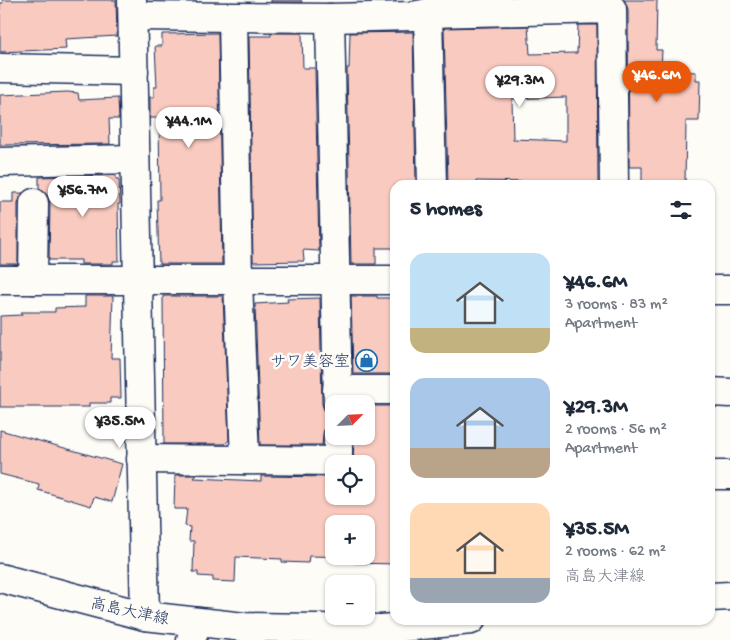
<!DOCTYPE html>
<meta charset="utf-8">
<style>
body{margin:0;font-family:"Gochi Hand","Klee One",sans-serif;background:#f6f6f7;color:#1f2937;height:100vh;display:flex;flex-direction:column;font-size:19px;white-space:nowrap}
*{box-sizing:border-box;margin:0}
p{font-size:16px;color:#747a83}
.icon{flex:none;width:28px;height:28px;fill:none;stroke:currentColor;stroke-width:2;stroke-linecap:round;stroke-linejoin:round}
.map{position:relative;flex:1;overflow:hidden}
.side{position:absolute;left:390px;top:180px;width:325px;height:445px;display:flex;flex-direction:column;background:#fff;border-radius:15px;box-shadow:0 1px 4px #0004}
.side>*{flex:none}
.needle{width:32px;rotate:66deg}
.buttons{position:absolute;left:325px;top:395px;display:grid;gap:10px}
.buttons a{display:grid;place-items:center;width:50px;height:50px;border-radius:10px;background:#fff;box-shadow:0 1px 4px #0004;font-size:25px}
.price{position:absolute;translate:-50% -42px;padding:0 11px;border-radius:18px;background:#fff;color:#222;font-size:16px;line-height:32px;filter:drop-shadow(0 1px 2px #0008)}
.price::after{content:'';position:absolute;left:50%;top:30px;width:15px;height:11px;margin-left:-8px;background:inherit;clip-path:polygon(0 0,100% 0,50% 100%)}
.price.active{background:#ea580c;color:#fff}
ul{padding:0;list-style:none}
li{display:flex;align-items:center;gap:15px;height:125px;padding:0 20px}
li span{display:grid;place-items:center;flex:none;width:140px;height:100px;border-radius:15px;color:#555}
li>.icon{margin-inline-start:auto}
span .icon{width:60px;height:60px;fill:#fffc;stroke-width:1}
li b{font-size:21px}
h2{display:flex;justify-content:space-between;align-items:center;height:60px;padding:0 20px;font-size:21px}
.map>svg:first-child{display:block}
.building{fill:#f9cabf;stroke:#1b2f5e;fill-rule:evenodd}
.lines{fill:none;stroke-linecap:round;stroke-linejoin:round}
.minor-casing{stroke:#1b2f5e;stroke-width:31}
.major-casing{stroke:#1b2f5e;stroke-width:31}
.minor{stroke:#fdfcf7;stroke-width:28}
.major{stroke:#fdfcf7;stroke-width:28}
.labels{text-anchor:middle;stroke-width:5;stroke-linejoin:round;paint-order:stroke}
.poi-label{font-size:16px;fill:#1b2f5e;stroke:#fdfcf7;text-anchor:end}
.street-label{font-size:16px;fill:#1b2f5e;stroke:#fdfcf7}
</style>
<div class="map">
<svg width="730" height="640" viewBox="0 0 730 640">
<rect width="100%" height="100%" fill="#fdfcf7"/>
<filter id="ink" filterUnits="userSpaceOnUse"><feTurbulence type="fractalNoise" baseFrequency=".02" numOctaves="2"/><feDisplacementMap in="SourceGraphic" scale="10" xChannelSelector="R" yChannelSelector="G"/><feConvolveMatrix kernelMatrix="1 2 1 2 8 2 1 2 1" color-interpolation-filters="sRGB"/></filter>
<g filter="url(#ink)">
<g class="building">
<polygon points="2,0 116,0 117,36 65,39 66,49 0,52 0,3 3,3"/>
<polygon points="271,0 301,0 302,2 271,2"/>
<polygon points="624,0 657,0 656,50 662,50 661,70 696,72 696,80 700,80 699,121 686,121 685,185 642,185 642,167 629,167 628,9"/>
<path d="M578 25H597L598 185 537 184V182L476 181V183H448L444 28 528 26 530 54 577 53ZM566 97V141L513 139 512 99Z"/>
<polygon points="413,32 416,185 395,185 395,248 376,248 376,264 351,264 347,68 349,68 350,33"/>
<polygon points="218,33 222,264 159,264 157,200 160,200 159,118 150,118 150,97 154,97 154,87 157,87 155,46 162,46 162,34"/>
<polygon points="271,33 302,33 303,68 315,68 319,251 303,250 304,261 253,262 249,36 271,36"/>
<polygon points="67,92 78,93 79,100 118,98 119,119 109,119 110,144 0,145 0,95"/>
<polygon points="116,175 116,179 119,179 120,204 118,204 119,261 113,261 113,264 81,264 81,260 49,260 50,203 47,195 39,189 39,177"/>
<polygon points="13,193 23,193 18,203 18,264 0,264 0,202 13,202"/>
<polygon points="85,296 113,296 111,358 120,358 121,398 110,398 110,403 89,403 89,407 0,407 0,316 22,315 21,312 55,312 55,308 85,307"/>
<polygon points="163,296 223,296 229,440 225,444 164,444"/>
<polygon points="351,296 377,296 377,298 395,298 395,374 353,374"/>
<polygon points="320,298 322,404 325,412 334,419 334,421 330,423 324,429 322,445 260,445 255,304 288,302 287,299"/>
<path d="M366 406H395V564L354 563V557L309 556 308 563 282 562V559L236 557 235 582 213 581V577L198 576V572H193L194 541H189L190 527 185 526 187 509H174L175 475H197L194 478 261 481V476L334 477V496H366V464H353L354 436H366ZM334 524H366V556H334Z"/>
<polygon points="0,430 122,464 112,502 94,497 91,506 38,490 39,484 0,474"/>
</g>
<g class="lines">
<defs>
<g id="minor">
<polyline points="132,0 145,616"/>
<polyline points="428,13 432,185"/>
<polyline points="133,16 330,18 413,16 428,13 612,9 614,185"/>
<polyline points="233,18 238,280 245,460"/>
<polyline points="330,18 338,404"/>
<polyline points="0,68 134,71"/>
<polyline points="0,162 135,159"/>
<polyline points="0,280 395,280"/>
<polyline points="33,280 34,203"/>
<polyline points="710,290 730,290"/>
<polyline points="337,390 395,390"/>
<polyline points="710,392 730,393"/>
<polyline points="141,459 338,461 338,436"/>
<polyline points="710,475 730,475"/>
<polyline points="191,640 198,622"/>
</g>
<g id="major">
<polyline points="0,578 145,616 244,627 382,629 471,620"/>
<polyline points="710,597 730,596"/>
</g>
</defs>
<use href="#minor" class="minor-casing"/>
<use href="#major" class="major-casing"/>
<use href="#minor" class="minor"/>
<use href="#major" class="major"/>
</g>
</g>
<defs>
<symbol id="shop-ring" viewBox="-11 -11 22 22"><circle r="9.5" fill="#fdfcf7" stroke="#1f6fb2" stroke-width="1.5"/><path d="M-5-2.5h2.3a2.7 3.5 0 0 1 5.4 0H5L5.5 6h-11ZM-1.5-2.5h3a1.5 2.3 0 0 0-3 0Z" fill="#1f6fb2"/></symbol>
</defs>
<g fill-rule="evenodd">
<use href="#shop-ring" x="354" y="348" width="25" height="25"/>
</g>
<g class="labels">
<g class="poi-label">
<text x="350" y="366">サワ美容室</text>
</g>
<g class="street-label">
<text transform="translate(130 610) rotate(12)" y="6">高島大津線</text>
</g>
</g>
</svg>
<div class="buttons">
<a><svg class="needle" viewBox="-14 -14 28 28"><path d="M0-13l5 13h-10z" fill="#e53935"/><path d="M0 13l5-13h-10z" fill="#747a83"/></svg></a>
<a><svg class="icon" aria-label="locate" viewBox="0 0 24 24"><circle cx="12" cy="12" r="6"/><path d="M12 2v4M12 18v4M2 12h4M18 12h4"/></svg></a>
<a>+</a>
<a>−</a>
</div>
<b class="price active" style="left:657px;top:103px">¥46.6M</b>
<b class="price" style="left:520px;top:108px">¥29.3M</b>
<b class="price" style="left:189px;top:149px">¥44.1M</b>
<b class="price" style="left:83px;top:218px">¥56.7M</b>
<b class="price" style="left:120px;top:449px">¥35.5M</b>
<section class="side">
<h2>5 homes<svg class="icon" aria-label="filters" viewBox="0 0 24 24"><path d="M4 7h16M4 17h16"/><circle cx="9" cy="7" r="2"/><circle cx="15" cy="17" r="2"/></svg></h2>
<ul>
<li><span style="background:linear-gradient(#bfe0f5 75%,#c2b280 0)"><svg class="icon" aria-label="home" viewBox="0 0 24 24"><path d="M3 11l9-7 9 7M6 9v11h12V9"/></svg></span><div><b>¥46.6M</b><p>3 rooms · 83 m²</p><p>Apartment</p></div></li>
<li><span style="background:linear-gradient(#a9c7e8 70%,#b9a48a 0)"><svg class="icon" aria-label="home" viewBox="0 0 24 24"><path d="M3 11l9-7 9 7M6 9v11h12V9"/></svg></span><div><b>¥29.3M</b><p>2 rooms · 56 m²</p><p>Apartment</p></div></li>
<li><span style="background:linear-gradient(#ffd9b3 75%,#9aa5b1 0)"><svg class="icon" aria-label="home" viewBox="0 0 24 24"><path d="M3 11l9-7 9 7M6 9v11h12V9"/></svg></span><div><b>¥35.5M</b><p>2 rooms · 62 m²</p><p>高島大津線</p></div></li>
</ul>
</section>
</div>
